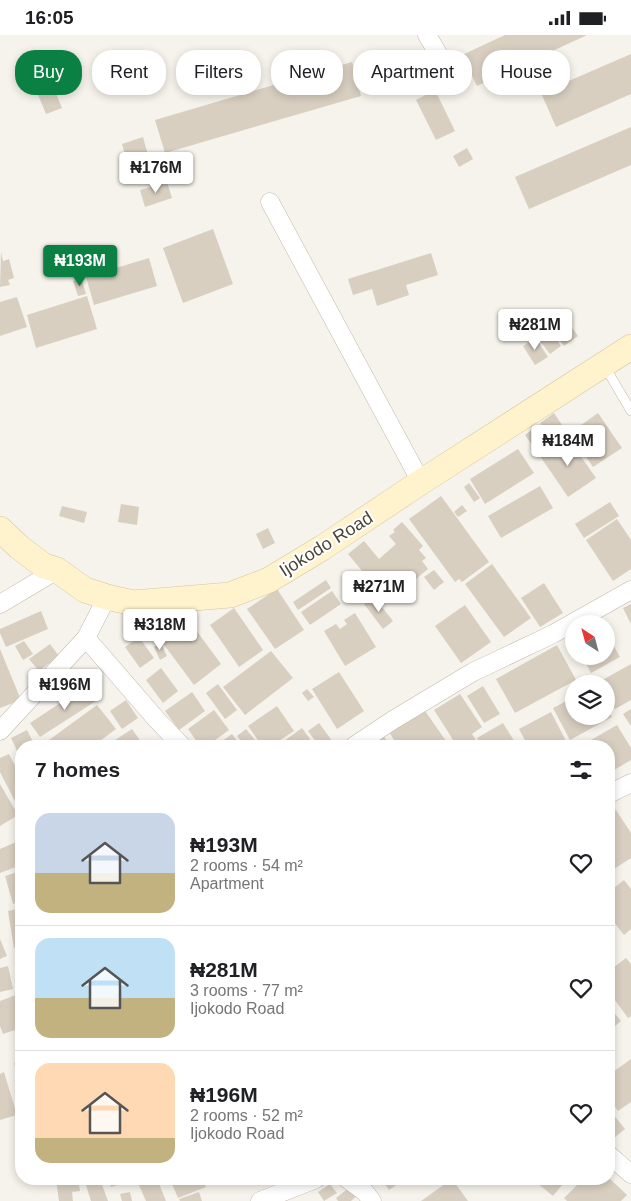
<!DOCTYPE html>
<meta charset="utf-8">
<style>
body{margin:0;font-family:Helvetica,sans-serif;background:#f2f2f2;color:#202124;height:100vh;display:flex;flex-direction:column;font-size:19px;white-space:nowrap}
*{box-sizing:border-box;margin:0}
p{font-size:16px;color:#757577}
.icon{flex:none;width:28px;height:28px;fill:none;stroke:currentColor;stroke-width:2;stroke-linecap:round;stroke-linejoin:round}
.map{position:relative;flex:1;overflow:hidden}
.drawer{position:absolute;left:15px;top:705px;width:600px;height:445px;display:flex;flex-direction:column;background:#fff;border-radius:20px;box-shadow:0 2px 8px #0003}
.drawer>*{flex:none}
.hud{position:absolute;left:15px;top:15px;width:601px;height:45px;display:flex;gap:10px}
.needle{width:32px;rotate:324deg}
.fabs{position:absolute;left:565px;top:580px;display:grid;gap:10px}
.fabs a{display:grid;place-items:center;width:50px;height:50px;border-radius:50%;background:#fff;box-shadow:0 2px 8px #0003;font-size:25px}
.price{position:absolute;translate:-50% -42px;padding:0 11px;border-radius:5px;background:#fff;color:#222;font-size:16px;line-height:32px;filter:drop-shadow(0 1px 2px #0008)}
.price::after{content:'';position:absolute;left:50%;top:30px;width:15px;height:11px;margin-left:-8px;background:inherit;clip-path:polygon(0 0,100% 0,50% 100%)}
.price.active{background:#0b8043;color:#fff}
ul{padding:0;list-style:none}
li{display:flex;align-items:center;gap:15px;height:125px;padding:0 20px}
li+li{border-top:1px solid #e0e0e0}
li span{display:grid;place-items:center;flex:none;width:140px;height:100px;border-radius:15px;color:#555}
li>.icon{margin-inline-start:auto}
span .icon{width:60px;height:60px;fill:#fffc;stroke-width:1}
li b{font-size:21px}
h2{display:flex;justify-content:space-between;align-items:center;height:60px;padding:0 20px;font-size:21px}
.tag{padding:0 18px;border-radius:20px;background:#fff;box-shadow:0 2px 8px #0003;font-size:18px;line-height:45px}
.tag.active{background:#0b8043;color:#fff}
.status{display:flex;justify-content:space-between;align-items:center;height:35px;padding:0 25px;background:#fff;direction:ltr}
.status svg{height:14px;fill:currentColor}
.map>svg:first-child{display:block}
.building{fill:#d8cfc1}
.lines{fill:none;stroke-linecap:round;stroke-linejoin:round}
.service-casing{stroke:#c2bbae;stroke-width:10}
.minor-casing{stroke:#c2bbae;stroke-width:19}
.secondary-casing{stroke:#d6c79b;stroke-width:26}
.service{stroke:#fff;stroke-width:9}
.minor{stroke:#fff;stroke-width:18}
.secondary{stroke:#fff3cd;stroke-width:25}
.labels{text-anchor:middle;stroke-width:4;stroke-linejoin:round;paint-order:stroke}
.street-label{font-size:18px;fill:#4b4439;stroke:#fff}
</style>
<div class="status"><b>16:05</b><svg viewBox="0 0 49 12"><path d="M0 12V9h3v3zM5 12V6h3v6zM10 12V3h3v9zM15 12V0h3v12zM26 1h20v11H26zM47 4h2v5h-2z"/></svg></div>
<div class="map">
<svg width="631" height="1166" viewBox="0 0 631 1166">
<rect width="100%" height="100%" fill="#f6f3ec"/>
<g class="building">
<polygon points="505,0 587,0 477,51 462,20"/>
<polygon points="631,19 631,59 556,92 541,58"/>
<polygon points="352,27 361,61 165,118 155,85"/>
<polygon points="52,49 62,73 46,79 36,55"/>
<polygon points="435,55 455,96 436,105 416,65"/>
<polygon points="631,92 631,130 529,174 515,142"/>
<polygon points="143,102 152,135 131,141 122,109"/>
<polygon points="467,113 473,124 459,132 453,121"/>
<polygon points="167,147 172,163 145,172 140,155"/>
<polygon points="213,194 233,249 183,268 163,213"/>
<polygon points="1,217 3,226 9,224 14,243 8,245 10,250 0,252"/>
<polygon points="431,218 438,240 406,250 409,260 377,271 372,254 353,260 348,244"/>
<polygon points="149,223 157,251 94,270 86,242"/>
<polygon points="81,243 86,259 78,261 73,246"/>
<polygon points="87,261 97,294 36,313 27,280"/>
<polygon points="17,262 27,292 0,301 0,267"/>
<polygon points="568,287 578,301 564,311 554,297"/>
<polygon points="552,298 561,311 550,319 540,306"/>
<polygon points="536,303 548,322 535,330 523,311"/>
<polygon points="554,378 562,390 549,399 540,388"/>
<polygon points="598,378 622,413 593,432 570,398"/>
<polygon points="537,391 545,401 532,410 525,400"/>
<polygon points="567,402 596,443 568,462 540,421"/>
<polygon points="518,414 534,438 485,469 470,444"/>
<polygon points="469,448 480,463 474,467 464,452"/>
<polygon points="540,451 553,473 501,503 488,481"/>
<polygon points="441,461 489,527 462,547 459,544 455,547 409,484"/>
<polygon points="610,467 619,481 584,503 575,489"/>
<polygon points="121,469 139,472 137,490 118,487"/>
<polygon points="462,470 467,476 458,482 454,477"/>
<polygon points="62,471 87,477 84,488 59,481"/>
<polygon points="617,484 631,505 631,534 613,546 586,505"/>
<polygon points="402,487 423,511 419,515 426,523 422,526 428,534 388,567 348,519 364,506 379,524 396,509 389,501 395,497 393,495"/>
<polygon points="268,493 275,508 263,514 256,499"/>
<polygon points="492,529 531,583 504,602 465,549"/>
<polygon points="434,535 444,547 434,555 424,542"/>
<polygon points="326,545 331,553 298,575 293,567"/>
<polygon points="544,548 563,578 540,592 521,563"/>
<polygon points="277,554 304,595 275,614 247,574"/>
<polygon points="332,556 341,569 310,590 301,577"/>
<polygon points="374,562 393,586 383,594 364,569"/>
<polygon points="631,569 631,589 623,573"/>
<polygon points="465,570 491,607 461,628 435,591"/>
<polygon points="234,573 263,615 239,632 210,590"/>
<polygon points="41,576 48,594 6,612 0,598 0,594"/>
<polygon points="355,578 376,612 345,631 324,596 336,589 340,594 347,589 344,585"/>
<polygon points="190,587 221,629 194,650 162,607"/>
<polygon points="606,597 620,622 591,638 582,621 606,621"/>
<polygon points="139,602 154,623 140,633 125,612"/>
<polygon points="24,606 33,619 23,625 15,611"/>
<polygon points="161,608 167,621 160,625 154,612"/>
<polygon points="50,609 59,621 39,636 29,624"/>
<polygon points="557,610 576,645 515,678 496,644"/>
<polygon points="0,614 21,665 0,673"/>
<polygon points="271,616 293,643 245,680 223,652"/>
<polygon points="631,629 631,665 615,674 606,658 606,649 601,649 599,647"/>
<polygon points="161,633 178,656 163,668 146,645"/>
<polygon points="339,637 364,676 337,694 312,654"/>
<polygon points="89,649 99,664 40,702 30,688"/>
<polygon points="218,649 237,675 225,684 206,658"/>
<polygon points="483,651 500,679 484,688 467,661"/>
<polygon points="307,654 314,662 308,666 302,658"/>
<polygon points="192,657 205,676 179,695 165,676"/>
<polygon points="460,659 482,692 472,699 480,711 457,711 434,675"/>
<polygon points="574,662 574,681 606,681 606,671 612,682 570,705 553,673"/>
<polygon points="126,665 138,683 122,694 110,676"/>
<polygon points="97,670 116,694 93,711 54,711 49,705"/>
<polygon points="277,671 294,696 271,711 262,711 248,691"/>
<polygon points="423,673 446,706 439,711 398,711 389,697"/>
<polygon points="631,674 631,691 623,679"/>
<polygon points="214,675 229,695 207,711 200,711 188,694"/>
<polygon points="551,677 566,706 556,711 528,711 519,694"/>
<polygon points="319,688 336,711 319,711 308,696"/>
<polygon points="503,688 516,709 512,711 482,711 477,703"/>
<polygon points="617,690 631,713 631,725 609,738 609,711 586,711 584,709"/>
<polygon points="302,693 310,704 307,707 310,711 277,711"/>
<polygon points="132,694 144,711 106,711"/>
<polygon points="246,694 255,705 245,711 237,701"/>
<polygon points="27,695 35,711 21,711 21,724 11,703"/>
<polygon points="380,696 391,711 359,711"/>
<polygon points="232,699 241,711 215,711"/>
<polygon points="9,719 21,742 21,778 0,737 0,723"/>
<polygon points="0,749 18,780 0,791"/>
<polygon points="616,775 631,798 631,823 614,834 609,826 609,779"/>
<polygon points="21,805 21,830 0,838 0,814"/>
<polygon points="21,836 21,866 13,869 5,841"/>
<polygon points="624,845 631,854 631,894 624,900 609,881 609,857"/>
<polygon points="21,873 21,912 14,913 8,876"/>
<polygon points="0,904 7,921 0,924"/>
<polygon points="626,923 631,929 631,981 628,983 609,957 609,936"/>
<polygon points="8,931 13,954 0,957 0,933"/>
<polygon points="21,958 21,993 3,999 0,991 0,966"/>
<polygon points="611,974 621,986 614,992 609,986 609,976"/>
<polygon points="631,1024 631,1067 618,1076 609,1063 609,1040"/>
<polygon points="21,1026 21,1054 14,1028"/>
<polygon points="4,1037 17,1080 0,1085 0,1039"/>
<polygon points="609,1074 625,1094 614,1103 609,1097"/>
<polygon points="56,1144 78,1144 80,1156 72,1157 73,1166 59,1166"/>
<polygon points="84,1144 100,1144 108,1166 91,1166"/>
<polygon points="109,1144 138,1144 111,1152"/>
<polygon points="149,1144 157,1144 166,1166 146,1166 138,1148"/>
<polygon points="170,1144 202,1144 206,1152 178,1163"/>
<polygon points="381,1144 405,1144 389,1155"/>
<polygon points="452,1144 468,1166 421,1166"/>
<polygon points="532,1144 567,1144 553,1161"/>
<polygon points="583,1144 610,1144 627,1160 621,1166 567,1166 564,1163"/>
<polygon points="330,1149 337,1158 324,1166 318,1157"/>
<polygon points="350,1152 357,1161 351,1166 338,1166 336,1163"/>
<polygon points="130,1157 132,1166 122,1166 120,1159"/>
<polygon points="199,1157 202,1166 180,1166 179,1164"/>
</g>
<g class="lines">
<defs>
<polyline id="service" points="604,330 631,376"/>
<g id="minor">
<polyline points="427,0 440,22"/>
<polyline points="270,167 421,447"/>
<polyline points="0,569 57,535"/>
<polyline points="86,603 157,685 182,711"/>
<polyline points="0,696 86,603 107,562"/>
<polyline points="354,711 393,685 473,637 553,599 631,555"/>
<polyline points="609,759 631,748"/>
<polyline points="609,1120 631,1139"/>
<polyline points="347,1144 365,1157 372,1166"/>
<polyline points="260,1166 316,1144"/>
</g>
<polyline id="secondary" points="0,494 19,512 44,531 57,535 85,555 107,562 133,568 230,560 269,545 322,513 421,447 631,312"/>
</defs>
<use href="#service" class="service-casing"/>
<use href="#minor" class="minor-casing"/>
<use href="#secondary" class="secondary-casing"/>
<use href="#service" class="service"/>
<use href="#minor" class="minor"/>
<use href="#secondary" class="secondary"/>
</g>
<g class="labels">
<g class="street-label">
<text transform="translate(326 509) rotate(-32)" y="6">Ijokodo Road</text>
</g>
</g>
</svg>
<div class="fabs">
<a><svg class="needle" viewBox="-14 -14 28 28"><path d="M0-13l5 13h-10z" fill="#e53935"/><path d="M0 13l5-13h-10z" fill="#757577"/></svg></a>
<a><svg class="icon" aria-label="layers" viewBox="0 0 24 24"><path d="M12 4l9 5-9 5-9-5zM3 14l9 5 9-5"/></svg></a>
</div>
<b class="price" style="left:156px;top:159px">₦176M</b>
<b class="price active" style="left:80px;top:252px">₦193M</b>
<b class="price" style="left:535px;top:316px">₦281M</b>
<b class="price" style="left:568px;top:432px">₦184M</b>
<b class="price" style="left:379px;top:578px">₦271M</b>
<b class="price" style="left:160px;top:616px">₦318M</b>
<b class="price" style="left:65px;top:676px">₦196M</b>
<div class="hud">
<a class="tag active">Buy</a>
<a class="tag">Rent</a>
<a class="tag">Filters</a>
<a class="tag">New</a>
<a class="tag">Apartment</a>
<a class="tag">House</a>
</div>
<section class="drawer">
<h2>7 homes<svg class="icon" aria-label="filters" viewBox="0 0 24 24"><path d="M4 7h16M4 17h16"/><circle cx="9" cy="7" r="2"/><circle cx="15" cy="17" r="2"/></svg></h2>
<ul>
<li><span style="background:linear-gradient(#c9d6e8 60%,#c2b280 0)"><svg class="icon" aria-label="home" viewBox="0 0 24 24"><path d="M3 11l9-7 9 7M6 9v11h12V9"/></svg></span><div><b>₦193M</b><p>2 rooms · 54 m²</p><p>Apartment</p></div><svg class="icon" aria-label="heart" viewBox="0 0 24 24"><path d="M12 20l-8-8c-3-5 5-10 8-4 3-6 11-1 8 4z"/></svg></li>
<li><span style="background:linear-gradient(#bfe0f5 60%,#c2b280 0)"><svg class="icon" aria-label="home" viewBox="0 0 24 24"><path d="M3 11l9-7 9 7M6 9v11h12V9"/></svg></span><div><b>₦281M</b><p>3 rooms · 77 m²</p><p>Ijokodo Road</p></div><svg class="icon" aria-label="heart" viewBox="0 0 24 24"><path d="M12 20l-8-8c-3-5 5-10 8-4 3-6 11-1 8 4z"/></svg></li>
<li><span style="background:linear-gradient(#ffd9b3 75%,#c2b280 0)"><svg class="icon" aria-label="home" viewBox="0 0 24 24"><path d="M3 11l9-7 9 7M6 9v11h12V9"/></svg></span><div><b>₦196M</b><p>2 rooms · 52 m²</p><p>Ijokodo Road</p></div><svg class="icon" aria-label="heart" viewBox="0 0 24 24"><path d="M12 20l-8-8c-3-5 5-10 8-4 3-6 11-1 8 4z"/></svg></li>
</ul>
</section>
</div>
